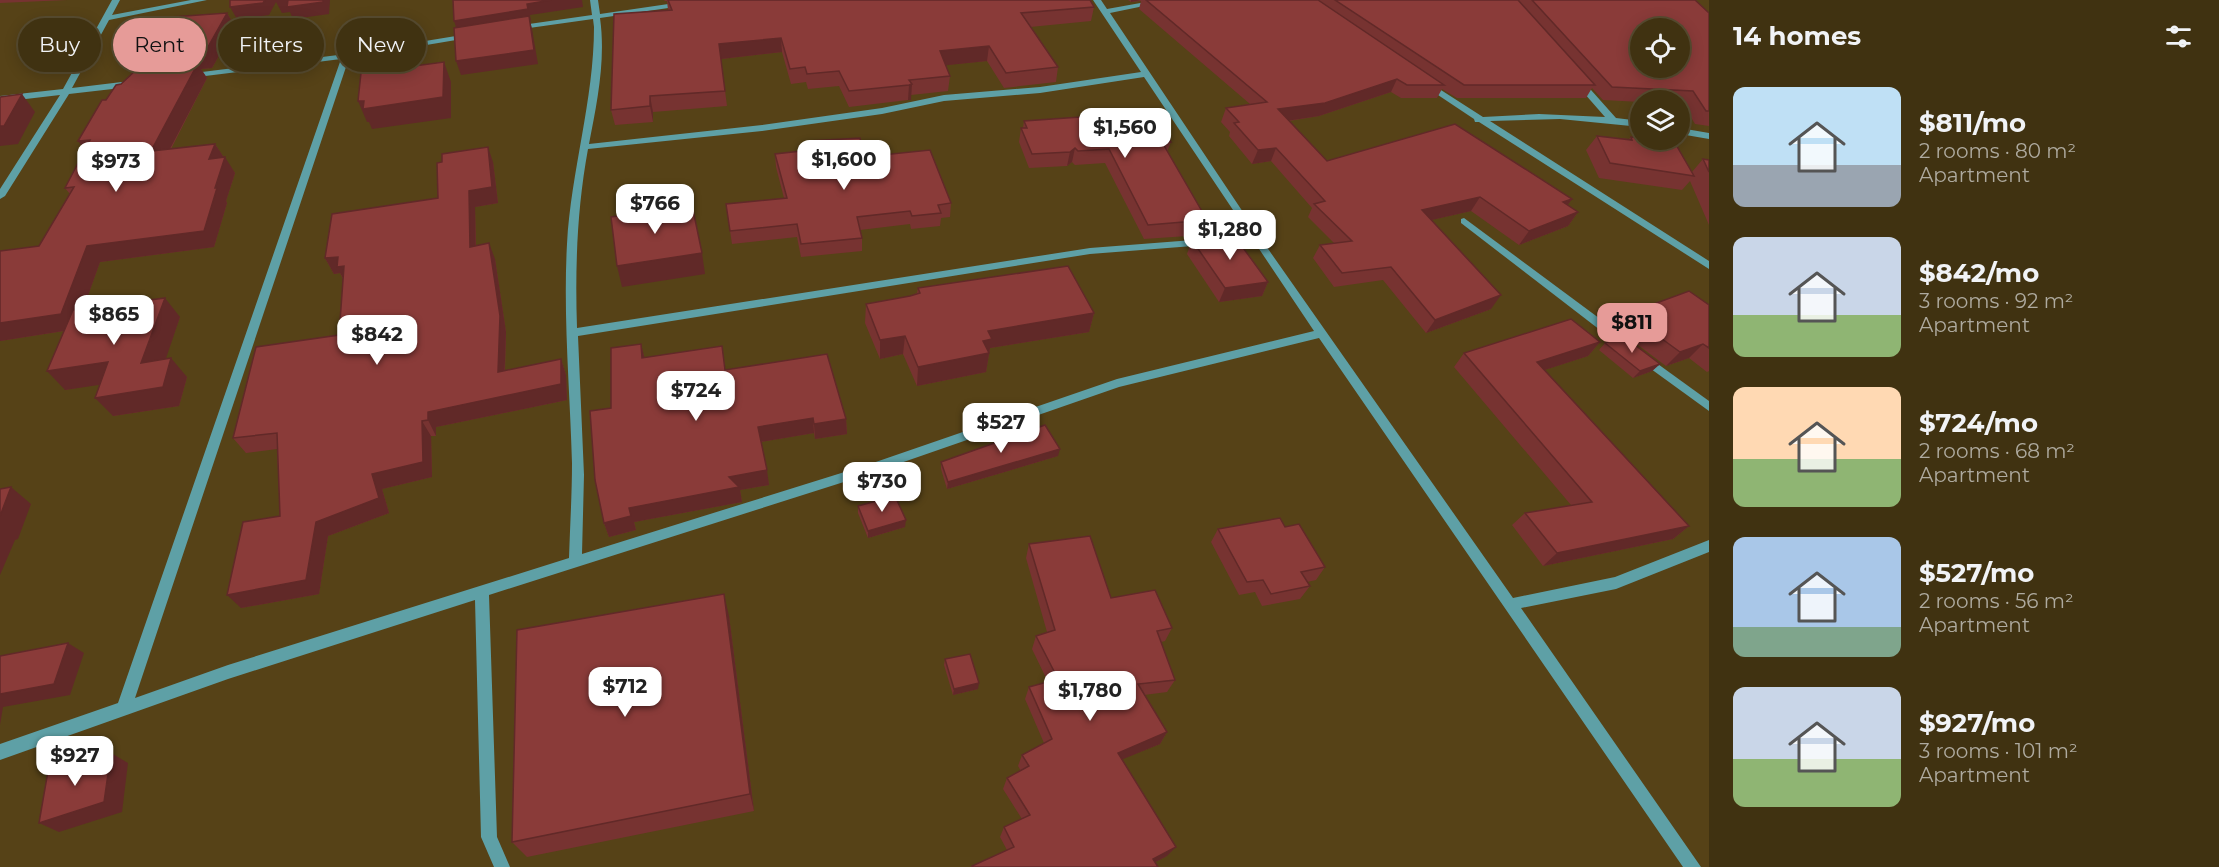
<!DOCTYPE html>
<meta charset="utf-8">
<style>
body{margin:0;font-family:Montserrat,sans-serif;background:#473a1a;color:#f1f3f6;height:100vh;display:flex;flex-direction:column;font-size:22px;white-space:nowrap}
*{box-sizing:border-box;margin:0}
p{font-size:20px;color:#aeaa9f}
.icon{flex:none;width:33px;height:33px;fill:none;stroke:currentColor;stroke-width:2;stroke-linecap:round;stroke-linejoin:round}
.map{position:relative;flex:1;overflow:hidden}
.side{display:flex;flex-direction:column;background:#403211;width:510px}
.side>*{flex:none}
.banner{position:absolute;left:18px;top:18px;width:570px;height:54px;display:flex;gap:12px}
.tools{position:absolute;left:1630px;top:18px;display:grid;gap:12px}
.tools a{display:grid;place-items:center;width:60px;height:60px;border-radius:50%;background:#403211;box-shadow:0 3px 15px #0003,0 0 0 2px #594d31;font-size:30px}
.price{position:absolute;translate:-50% -51px;padding:0 14px;border-radius:12px;background:#fff;color:#222;font-size:20px;line-height:39px;filter:drop-shadow(0 2px 3px #0008)}
.price::after{content:'';position:absolute;left:50%;top:36px;width:18px;height:14px;margin-left:-9px;background:inherit;clip-path:polygon(0 0,100% 0,50% 100%)}
.price.active{background:#e69b98;color:#111}
ul{padding:0;list-style:none}
li{display:flex;align-items:center;gap:18px;height:150px;padding:0 24px}
li span{display:grid;place-items:center;flex:none;width:168px;height:120px;border-radius:12px;color:#555}
li>.icon{margin-inline-start:auto}
span .icon{width:72px;height:72px;fill:#fffc;stroke-width:1}
li b{font-size:26px}
h2{display:flex;justify-content:space-between;align-items:center;height:72px;padding:0 24px;font-size:26px}
.pill{padding:0 21px;border-radius:27px;background:#403211;box-shadow:0 3px 15px #0003,0 0 0 2px #594d31;font-size:21px;line-height:54px}
.pill.active{background:#e69b98;color:#111}
main{display:flex;flex:1;min-height:0}
.map>svg:first-child{display:block}
.lines{fill:none;stroke-linecap:round;stroke-linejoin:round}
.street{fill:#5ea0a6;fill-rule:evenodd}
.wall{fill:#773331}
.shaded-wall{fill:#612928}
.building{fill:#8a3b39;stroke:#612928;stroke-width:1.5;fill-rule:evenodd}
</style>
<main>
<div class="map">
<svg width="1709" height="867" viewBox="0 0 1709 867">
<rect width="100%" height="100%" fill="#564217"/>
<g class="lines">
<g class="street">
<polygon points="112,0 120,0 112,15 191,0 207,0 109,20 72,88 130,81 134,84 130,87 69,94 5,196 0,199 0,189 60,95 0,102 0,96 63,89"/>
<path d="M590 0H598L600 14 682 2 686 4 682 6 600 18C606 60 597 103 589 144L762 125 882 108 944 95 1040 87 1141 72 1093 0H1101L1107 9 1157 0H1173L1110 13 1259 236 1513 598 1615 577 1709 540V552L1616 589 1521 608 1701 867H1683L1319 338 1119 387 869 474 489 595 497 837 510 867H494L481 837 475 600 228 679 0 760V744L118 703 341 59 189 78H186V74L346 54 468 34 472 36 468 38 349 58 135 698 228 665 569 558C570 526 572 495 572 463 570 390 563 317 567 244 571 171 594 100 594 27L593 19 515 30 511 28 515 26 592 15ZM1144 77 1314 331 1117 379 867 465 582 554 584 475 578 336 1090 254 1206 245 1211 242 1206 239 1090 248 577 328C575 268 577 209 588 149L762 131 882 114 944 101 1040 93Z"/>
<polygon points="1577,81 1583,81 1616,118 1641,121 1641,127 1560,119 1490,121 1709,261 1709,269 1479,122 1475,122 1474,119 1423,85 1430,83 1483,117 1539,114 1605,117 1577,85"/>
<polygon points="1680,128 1709,133 1709,139 1680,134"/>
<polygon points="1464,218 1634,344 1636,347 1634,350 1626,350 1461,223 1461,219"/>
<polygon points="1644,354 1709,401 1709,411 1640,361 1638,358 1640,355"/>
</g>
</g>
<g class="wall">
<polygon points="0,0 67,0 0,3"/>
<polygon points="664,0 1090,0 1094,7 1091,21 1030,27 1058,67 1056,82 1004,88 987,61 945,65 950,76 948,91 911,95 911,100 908,100 849,107 839,86 808,89 806,82 791,84 782,52 721,59 727,106 653,112 653,122 615,125 611,110 668,10 667,1 665,1"/>
<polygon points="1128,0 1695,0 1709,13 1709,126 1695,124 1683,104 1680,104 1680,100 1641,100 1641,102 1603,100 1592,88 1586,98 1457,98 1442,89 1437,98 1401,98 1391,92 1319,116 1289,121 1327,161 1572,199 1567,205 1578,212 1568,226 1519,245 1471,211 1431,220 1491,309 1426,333 1383,280 1334,287 1313,258 1320,245 1334,243 1308,217 1312,208 1271,161 1252,164 1229,136 1230,132 1221,122 1226,108 1250,104 1139,9 1141,1 1131,2"/>
<polygon points="227,13 235,27 212,68 201,69 207,78 171,149 215,144 224,158 235,173 226,201 227,203 214,247 100,262 83,309 180,317 165,359 187,377 179,406 113,416 100,384 65,390 64,331 0,341 70,194 65,188 85,149 106,100 121,84 148,69 143,61"/>
<polygon points="1024,121 1171,142 1167,152 1207,220 1202,235 1144,239 1105,163 1075,165 1072,162 1067,166 1029,168 1019,142 1021,128 1023,128"/>
<polygon points="1597,136 1629,139 1631,137 1692,172 1703,159 1709,160 1709,225 1690,181 1682,190 1599,178 1586,150"/>
<polygon points="809,141 863,157 951,203 950,217 941,218 940,226 911,229 910,224 860,230 862,238 862,251 801,257 797,237 732,244 726,204 784,198 776,167 775,154 810,150"/>
<polygon points="442,162 493,162 498,203 475,207 476,246 495,259 506,332 505,371 561,359 566,375 567,400 436,427 436,436 431,436 432,477 382,489 389,513 328,536 319,594 241,608 280,516 277,449 246,453 233,438 339,335 343,279 340,273 334,274 325,258 438,198"/>
<polygon points="1192,240 1268,282 1262,296 1219,302 1187,254"/>
<polygon points="918,288 1094,313 1089,332 990,348 986,372 917,386 903,354 880,359 865,323 866,304 910,296 917,293"/>
<polygon points="1651,305 1709,305 1709,371 1707,372 1689,358 1666,366 1630,339 1644,324 1638,319"/>
<polygon points="1600,342 1588,356 1544,370 1689,526 1673,539 1543,566 1512,525 1525,513 1571,505 1454,367 1464,353"/>
<polygon points="1605,343 1660,364 1652,371 1633,378 1599,350"/>
<polygon points="641,344 644,357 725,370 846,419 847,434 815,439 814,433 761,442 769,485 740,490 742,502 634,522 636,530 609,537 604,523 611,408"/>
<polygon points="1058,456 947,489 941,469 941,462"/>
<polygon points="858,506 905,527 868,538 858,513"/>
<polygon points="1285,527 1325,567 1316,580 1307,582 1310,586 1300,599 1262,606 1255,592 1239,595 1211,542 1218,529"/>
<polygon points="1029,544 1111,598 1172,628 1165,641 1161,642 1175,680 1167,692 1144,695 1167,732 1160,744 1122,759 1167,856 1155,862 1158,867 971,867 972,866 1007,850 1000,837 1004,827 1022,819 1003,789 1007,778 1021,771 1018,766 1022,755 1044,743 1025,699 1029,687 1048,682 1032,649 1036,636 1047,632 1026,558"/>
<polygon points="729,616 754,811 527,857 512,842"/>
<polygon points="945,659 978,689 953,695 944,665"/>
</g>
<g class="shaded-wall">
<polygon points="265,0 330,0 329,14 293,19 290,12 282,13 276,2 269,15 237,19 230,7"/>
<polygon points="551,0 582,0 583,7 530,15 531,21 530,21 532,29 538,64 461,75 456,61 458,33 454,21 527,4"/>
<polygon points="1131,0 1141,0 1131,2"/>
<polygon points="227,13 235,27 212,68 201,69 207,78 161,166 151,151 152,75 143,61"/>
<polygon points="781,38 782,52 721,59 719,44"/>
<polygon points="989,46 987,61 939,66 940,51"/>
<polygon points="444,62 451,82 451,118 372,129 369,122 367,122 358,101"/>
<polygon points="1397,79 1391,92 1319,116 1273,123 1278,109"/>
<polygon points="912,84 911,100 908,100 909,85"/>
<polygon points="22,94 35,112 18,144 0,146 0,126"/>
<polygon points="650,96 653,112 653,122 650,106"/>
<polygon points="90,140 90,157 78,141"/>
<polygon points="215,144 225,159 209,159"/>
<polygon points="488,147 493,162 498,203 475,207 476,263 470,247 469,191"/>
<polygon points="1075,148 1072,162 1067,166 1070,152"/>
<polygon points="1276,148 1271,161 1252,164 1258,150"/>
<polygon points="225,157 235,173 226,201 227,203 214,247 100,262 76,329 0,341 0,323 87,246 215,188"/>
<polygon points="1480,197 1471,211 1414,224 1422,210"/>
<polygon points="1572,199 1562,213 1563,202"/>
<polygon points="1578,212 1568,226 1519,245 1529,231"/>
<polygon points="489,243 495,259 506,332 504,387 498,372"/>
<polygon points="702,253 705,274 622,287 617,266"/>
<polygon points="338,257 344,266 346,283 340,273 334,274 325,258"/>
<polygon points="1268,282 1262,296 1219,302 1225,288"/>
<polygon points="1501,295 1491,309 1426,333 1435,320"/>
<polygon points="165,298 180,317 158,382 141,363"/>
<polygon points="1094,313 1089,332 990,348 986,372 917,386 918,367 983,341 988,331"/>
<polygon points="905,336 903,354 880,359 880,340"/>
<polygon points="1600,342 1588,356 1526,376 1537,362"/>
<polygon points="641,344 645,360 642,358"/>
<polygon points="1703,344 1689,358 1666,366 1680,352"/>
<polygon points="171,358 187,377 179,406 113,416 95,398"/>
<polygon points="561,359 566,375 567,400 436,427 436,436 428,420 428,412"/>
<polygon points="108,362 125,381 65,390 47,371"/>
<polygon points="1660,364 1652,371 1633,378 1640,371"/>
<polygon points="813,418 814,433 760,442 758,427"/>
<polygon points="846,419 847,434 815,439 814,424"/>
<polygon points="422,421 431,436 432,477 382,489 389,513 328,536 319,594 241,608 227,595 316,522 372,474"/>
<polygon points="1060,449 1058,456 947,489 948,482"/>
<polygon points="767,470 769,485 740,490 742,502 634,522 636,530 609,537 604,523 629,508 729,477"/>
<polygon points="11,487 31,504 18,539 15,540 0,575 0,516"/>
<polygon points="906,520 905,527 868,538 868,531"/>
<polygon points="1689,526 1673,539 1543,566 1557,553"/>
<polygon points="724,594 729,616 754,811 750,794"/>
<polygon points="68,643 84,653 70,695 3,707 0,725 0,694"/>
<polygon points="979,683 978,689 953,695 954,689"/>
<polygon points="1167,732 1160,744 1111,764 1118,753"/>
<polygon points="111,753 128,763 122,812 59,832 39,823"/>
<polygon points="1176,847 1167,856 1146,867 1153,859"/>
</g>
<g class="building">
<polygon points="230,0 265,0 263,3 230,7"/>
<polygon points="288,0 323,0 323,2 287,7"/>
<polygon points="453,0 551,0 527,4 528,9 454,21"/>
<polygon points="668,0 1090,0 1094,7 1021,13 1058,67 1006,73 989,46 940,51 950,76 909,80 912,84 909,85 849,91 839,71 807,74 805,67 790,69 781,38 719,44 725,91 650,96 650,106 611,110 614,14 672,10"/>
<polygon points="1146,0 1318,0 1444,85 1407,85 1397,79 1325,103 1278,109 1327,161 1455,124 1572,199 1563,202 1578,212 1529,231 1480,197 1422,210 1501,295 1435,320 1391,267 1342,273 1320,245 1352,241 1314,204 1325,201 1276,148 1258,150 1234,123 1239,122 1226,108 1267,102"/>
<polygon points="1335,0 1518,0 1595,85 1464,85"/>
<path d="M1532 0H1695L1709 13V111H1706L1693 91 1612 87ZM1641 28H1680V68H1641Z"/>
<polygon points="227,13 204,54 143,61 171,17"/>
<polygon points="529,16 534,50 456,61 454,28"/>
<polygon points="444,62 443,97 363,109 364,101 358,101 361,73"/>
<polygon points="198,63 151,151 215,144 209,159 225,157 215,188 217,188 204,231 87,246 61,314 0,323 0,251 39,246 74,187 65,188 90,140 78,141 102,100 106,100 116,85 121,84 135,71"/>
<polygon points="22,94 4,126 0,126 0,97"/>
<polygon points="1152,112 1171,142 1162,142 1207,220 1148,225 1109,149 1078,151 1075,148 1070,152 1032,154 1021,128 1027,128 1024,121"/>
<polygon points="1597,136 1632,140 1631,137 1641,138 1641,140 1651,140 1675,143 1694,176 1610,163"/>
<polygon points="860,138 863,157 930,150 951,203 938,205 941,213 912,216 910,211 857,217 862,238 801,244 797,224 730,231 726,204 787,198 775,154 810,150 809,141"/>
<polygon points="488,147 492,187 469,191 470,247 489,243 500,316 498,372 561,359 561,384 428,412 428,420 422,421 423,462 372,474 379,498 316,522 306,580 227,595 243,522 280,516 277,433 233,438 256,347 339,335 344,266 337,267 338,257 325,258 332,214 438,198 437,163 442,162 442,154"/>
<polygon points="1703,159 1709,160 1709,172"/>
<polygon points="692,205 702,253 617,266 611,217"/>
<polygon points="1233,234 1268,282 1225,288 1192,240"/>
<polygon points="1068,266 1094,313 988,331 992,339 983,341 989,353 918,367 905,336 880,340 866,304 910,296 920,293 918,288"/>
<polygon points="1689,291 1709,305 1709,348 1703,344 1680,352 1643,325 1666,317 1651,305"/>
<polygon points="165,298 141,363 171,358 163,387 95,398 108,362 47,371 73,310"/>
<polygon points="1571,319 1600,342 1537,362 1689,526 1557,553 1525,513 1592,502 1464,353"/>
<polygon points="1623,336 1660,364 1640,371 1605,343"/>
<polygon points="641,344 642,358 722,346 725,370 827,354 846,419 814,424 813,418 758,427 767,470 729,477 739,487 629,508 631,516 604,523 595,480 590,411 611,408 611,348"/>
<polygon points="1045,425 1060,449 948,482 941,462"/>
<polygon points="11,487 0,516 0,489"/>
<polygon points="895,496 906,520 868,531 858,506"/>
<polygon points="1280,518 1285,527 1299,524 1325,567 1301,572 1310,586 1271,594 1263,580 1247,582 1218,529"/>
<polygon points="1090,536 1111,598 1155,590 1172,628 1157,631 1175,680 1138,684 1167,732 1118,753 1176,847 1153,859 1158,867 972,867 972,866 1014,847 1004,827 1030,815 1007,778 1029,766 1022,755 1052,739 1029,687 1058,679 1036,636 1055,630 1029,544"/>
<polygon points="724,594 750,794 512,842 517,630"/>
<polygon points="68,643 54,684 0,694 0,656"/>
<polygon points="970,654 979,683 954,689 945,659"/>
<polygon points="111,753 104,802 39,823 48,771"/>
</g>
</svg>
<div class="tools">
<a><svg class="icon" aria-label="locate" viewBox="0 0 24 24"><circle cx="12" cy="12" r="6"/><path d="M12 2v4M12 18v4M2 12h4M18 12h4"/></svg></a>
<a><svg class="icon" aria-label="layers" viewBox="0 0 24 24"><path d="M12 4l9 5-9 5-9-5zM3 14l9 5 9-5"/></svg></a>
</div>
<b class="price" style="left:1125px;top:159px">$1,560</b>
<b class="price" style="left:844px;top:191px">$1,600</b>
<b class="price" style="left:116px;top:193px">$973</b>
<b class="price" style="left:655px;top:235px">$766</b>
<b class="price" style="left:1230px;top:261px">$1,280</b>
<b class="price" style="left:114px;top:346px">$865</b>
<b class="price active" style="left:1632px;top:354px">$811</b>
<b class="price" style="left:377px;top:366px">$842</b>
<b class="price" style="left:696px;top:422px">$724</b>
<b class="price" style="left:1001px;top:454px">$527</b>
<b class="price" style="left:882px;top:513px">$730</b>
<b class="price" style="left:625px;top:718px">$712</b>
<b class="price" style="left:1090px;top:722px">$1,780</b>
<b class="price" style="left:75px;top:787px">$927</b>
<div class="banner">
<a class="pill">Buy</a>
<a class="pill active">Rent</a>
<a class="pill">Filters</a>
<a class="pill">New</a>
</div>
</div>
<section class="side">
<h2>14 homes<svg class="icon" aria-label="filters" viewBox="0 0 24 24"><path d="M4 7h16M4 17h16"/><circle cx="9" cy="7" r="2"/><circle cx="15" cy="17" r="2"/></svg></h2>
<ul>
<li><span style="background:linear-gradient(#bfe0f5 65%,#9aa5b1 0)"><svg class="icon" aria-label="home" viewBox="0 0 24 24"><path d="M3 11l9-7 9 7M6 9v11h12V9"/></svg></span><div><b>$811/mo</b><p>2 rooms · 80 m²</p><p>Apartment</p></div></li>
<li><span style="background:linear-gradient(#c9d6e8 65%,#8fb573 0)"><svg class="icon" aria-label="home" viewBox="0 0 24 24"><path d="M3 11l9-7 9 7M6 9v11h12V9"/></svg></span><div><b>$842/mo</b><p>3 rooms · 92 m²</p><p>Apartment</p></div></li>
<li><span style="background:linear-gradient(#ffd9b3 60%,#8fb573 0)"><svg class="icon" aria-label="home" viewBox="0 0 24 24"><path d="M3 11l9-7 9 7M6 9v11h12V9"/></svg></span><div><b>$724/mo</b><p>2 rooms · 68 m²</p><p>Apartment</p></div></li>
<li><span style="background:linear-gradient(#a9c7e8 75%,#7fa58c 0)"><svg class="icon" aria-label="home" viewBox="0 0 24 24"><path d="M3 11l9-7 9 7M6 9v11h12V9"/></svg></span><div><b>$527/mo</b><p>2 rooms · 56 m²</p><p>Apartment</p></div></li>
<li><span style="background:linear-gradient(#c9d6e8 60%,#8fb573 0)"><svg class="icon" aria-label="home" viewBox="0 0 24 24"><path d="M3 11l9-7 9 7M6 9v11h12V9"/></svg></span><div><b>$927/mo</b><p>3 rooms · 101 m²</p><p>Apartment</p></div></li>
</ul>
</section>
</main>
